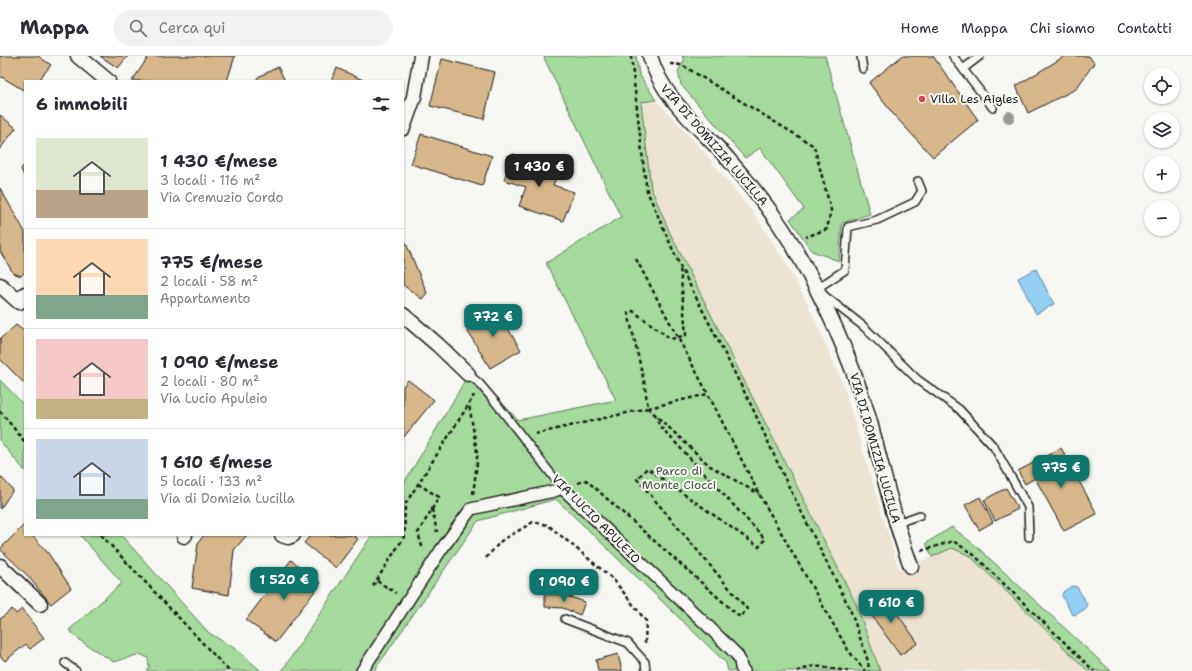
<!DOCTYPE html>
<html lang="it">
<meta charset="utf-8">
<style>
body{margin:0;font-family:"Shantell Sans",sans-serif;background:#f2f2f3;color:#2b2b33;height:100vh;display:flex;flex-direction:column;font-size:15px;white-space:nowrap}
*{box-sizing:border-box;margin:0}
p{font-size:13px;color:#7c7c81}
.icon{flex:none;width:22px;height:22px;fill:none;stroke:currentColor;stroke-width:2;stroke-linecap:round;stroke-linejoin:round}
.map{position:relative;flex:1;overflow:hidden}
.sheet{position:absolute;left:24px;top:24px;width:380px;height:456px;display:flex;flex-direction:column;background:#fff;border-radius:0px;box-shadow:0 1px 3px #0004}
.sheet>*{flex:none}
.fabs{position:absolute;left:1144px;top:12px;display:grid;gap:8px}
.fabs a{display:grid;place-items:center;width:36px;height:36px;border-radius:50%;background:#fff;box-shadow:0 1px 3px #0004;font-size:20px}
.price{position:absolute;translate:-50% -34px;padding:0 9px;border-radius:8px;background:#0f766e;color:#fff;font-size:13px;line-height:26px;filter:drop-shadow(0 1px 2px #0008)}
.price::after{content:'';position:absolute;left:50%;top:24px;width:12px;height:9px;margin-left:-6px;background:inherit;clip-path:polygon(0 0,100% 0,50% 100%)}
.price.selected{background:#222;color:#fff}
ul{padding:0;list-style:none}
li{display:flex;align-items:center;gap:12px;height:100px;padding:0 12px}
li+li{border-top:1px solid #e1e1e2}
li span{display:grid;place-items:center;flex:none;width:112px;height:80px;border-radius:0px;color:#555}
li>.icon{margin-inline-start:auto}
span .icon{width:48px;height:48px;fill:#fffc;stroke-width:1}
li b{font-size:17px}
h2{display:flex;justify-content:space-between;align-items:center;height:48px;padding:0 12px;font-size:17px}
header{display:flex;align-items:center;gap:24px;box-sizing:border-box;height:56px;padding:0 20px;background:#fff;border-bottom:1px solid #e1e1e2}
header strong{font-size:19px}
nav{display:flex;gap:22px;margin-inline-start:auto;font-size:14px}
.search{width:280px;height:36px;background:#f2f2f3;display:flex;align-items:center;gap:10px;box-sizing:border-box;padding:0 14px;border-radius:22px;color:#7c7c81;font-size:15px}
.map>svg:first-child{display:block}
.built{fill:#ece3d3}
.green{fill:#a5da9d;stroke:#607b5c}
.water{fill:#93cef4;stroke:#63879e}
.building{fill:#d6b78a;stroke:#1c1c1c}
.lines{fill:none;stroke-linecap:round;stroke-linejoin:round}
.service-casing{stroke:#1c1c1c;stroke-width:10}
.pedestrian-casing{stroke:#1c1c1c;stroke-width:14}
.minor-casing{stroke:#1c1c1c;stroke-width:17}
.path{stroke:#1c1c1c;stroke-width:2.5;stroke-dasharray:4 3;stroke-linecap:butt}
.service{stroke:#f6f6f2;stroke-width:7}
.pedestrian{stroke:#f6f6f2;stroke-width:11}
.minor{stroke:#f6f6f2;stroke-width:14}
.tree{fill:#959d92}
.poi-dot{fill:#d1495b;stroke:#f6f6f2;stroke-width:1.5}
.labels{text-anchor:middle;stroke-width:4;stroke-linejoin:round;paint-order:stroke}
.poi-label{font-size:12px;fill:#1c1c1c;stroke:#f6f6f2;text-anchor:start}
.street-label{font-size:12px;fill:#1c1c1c;stroke:#f6f6f2}
.park-label{font-size:12px;fill:#455543;stroke:#f6f6f2}
</style>
<header>
<strong>Mappa</strong>
<div class="search"><svg class="icon" aria-label="search" viewBox="0 0 24 24"><circle cx="10" cy="10" r="6"/><path d="M15 15l6 6"/></svg>Cerca qui</div>
<nav><a>Home</a><a>Mappa</a><a>Chi siamo</a><a>Contatti</a></nav>
</header>
<div class="map">
<svg width="1192" height="615" viewBox="0 0 1192 615">
<rect width="100%" height="100%" fill="#f6f6f2"/>
<filter id="ink" filterUnits="userSpaceOnUse"><feTurbulence type="fractalNoise" baseFrequency=".025" numOctaves="2"/><feDisplacementMap in="SourceGraphic" scale="8" xChannelSelector="R" yChannelSelector="G"/><feConvolveMatrix kernelMatrix="1 2 1 2 8 2 1 2 1" color-interpolation-filters="sRGB"/></filter>
<g filter="url(#ink)">
<polygon class="built" points="656,44 704,96 755,159 783,202 808,248 843,328 899,514 911,510 952,492 970,500 1088,615 880,615 856,548 765,370 670,177 656,146 651,132 641,45"/>
<g class="green">
<polygon points="544,0 636,0 639,18 656,44 641,46 651,132 670,177 856,548 880,615 728,615 726,607 556,443 478,465 374,615 282,615 372,479 403,479 403,429 459,335 468,318 468,310 518,364 616,344 546,207 621,161 545,4"/>
<polygon points="682,0 825,0 870,158 842,167 839,205 812,195 790,163 804,153 760,92 745,102 681,29 678,15 684,5"/>
<polygon points="0,324 25,350 25,415 0,385"/>
<polygon points="952,471 976,490 1111,615 1088,615 970,500 952,492 932,501 926,487"/>
<polygon points="80,479 121,479 209,577 237,594 261,615 147,615 149,611 148,602 140,598 114,606 82,586 69,574 122,527"/>
</g>
<g class="water">
<polygon points="1036,213 1054,248 1036,258 1018,222"/>
<polygon points="1072,530 1077,531 1087,548 1085,553 1075,559 1072,558 1062,540 1063,536"/>
</g>
<g class="building">
<polygon points="0,0 38,0 51,9 38,25 25,25 25,35 0,20"/>
<polygon points="100,0 128,0 118,12"/>
<polygon points="149,0 235,0 227,25 132,25"/>
<polygon points="902,0 933,0 978,64 933,101 893,58 869,27"/>
<polygon points="1065,0 1089,0 1094,7 1076,33 1028,57 1016,30"/>
<polygon points="442,3 495,16 484,63 430,50"/>
<polygon points="278,11 285,25 256,25 258,21"/>
<polygon points="337,12 365,25 331,25"/>
<polygon points="0,59 16,72 0,93"/>
<polygon points="421,78 492,100 482,130 411,108"/>
<polygon points="513,98 559,114 553,129 574,136 563,165 519,150 526,131 504,124"/>
<polygon points="25,108 25,122 21,113"/>
<polygon points="0,132 25,176 25,216 21,220 13,217 0,195"/>
<polygon points="403,180 427,237 422,243 403,229"/>
<polygon points="496,253 521,294 490,312 465,271"/>
<polygon points="16,269 25,276 25,328 0,303 0,283"/>
<polygon points="408,324 434,344 403,382 403,330"/>
<polygon points="1061,392 1097,458 1064,475 1035,422 1025,428 1018,415"/>
<polygon points="0,420 13,434 0,453"/>
<polygon points="1006,432 1018,453 995,465 984,444"/>
<polygon points="980,441 993,466 979,474 965,449"/>
<polygon points="24,469 25,471 25,479 32,479 48,497 71,532 51,548 27,519 0,493"/>
<polygon points="204,479 247,479 234,494 229,539 192,532 198,487"/>
<polygon points="311,479 357,479 355,481 358,483 336,512 304,487"/>
<polygon points="291,504 321,527 276,586 246,564"/>
<polygon points="882,536 918,587 900,599 864,549"/>
<polygon points="545,538 564,539 585,546 580,559 563,552 545,551"/>
<polygon points="12,553 16,558 22,553 44,582 30,593 26,588 5,605 0,600 0,563"/>
<polygon points="618,598 622,615 598,615 596,604"/>
</g>
<g class="lines">
<defs>
<g id="service">
<polyline points="861,0 863,13"/>
<polyline points="953,0 993,52"/>
<polyline points="963,13 980,0"/>
<polyline points="918,125 922,135 915,146 877,164 848,171 845,214 816,233 863,270 917,323 959,353 994,391 1028,451 1029,481"/>
<polyline points="468,318 479,327 496,347 562,432"/>
<polyline points="897,467 920,459"/>
<polyline points="565,563 628,587 645,606 646,615"/>
<polyline points="65,607 76,615"/>
</g>
<polyline id="pedestrian" points="362,615 441,494 471,453 554,435 562,432 708,570 737,599 740,605 741,612 744,615"/>
<g id="minor">
<polyline points="78,0 108,25"/>
<path d="M650 0C662 43 701 72 729 104 752 130 773 157 791 186 822 239 849 297 867 356 882 407 892 461 911 510"/>
<polyline points="403,72 414,41 421,0"/>
<polyline points="0,229 19,246 25,238"/>
<polyline points="403,259 438,289 468,318"/>
<polyline points="282,479 288,481 293,479"/>
<polyline points="184,480 185,479"/>
<polyline points="0,510 40,548"/>
</g>
</defs>
<use href="#service" class="service-casing"/>
<use href="#pedestrian" class="pedestrian-casing"/>
<use href="#minor" class="minor-casing"/>
<g class="path">
<polyline points="631,0 644,114 647,135 680,210 752,351 785,423 850,553 868,605 869,615"/>
<polyline points="670,8 682,9 814,90 831,154 827,173 806,181"/>
<polyline points="636,203 708,338"/>
<polyline points="648,352 708,338 759,438 848,594 865,615"/>
<polyline points="648,352 710,410 759,438"/>
<polyline points="0,355 25,386"/>
<polyline points="535,378 648,352 644,325 628,257 633,255 671,283 686,279 680,211"/>
<polyline points="578,427 586,424 740,561 747,553 637,423 647,412 759,491 765,483 659,369 656,360"/>
<polyline points="418,428 439,441 418,477 423,494"/>
<polyline points="473,438 477,407 477,396 469,348 474,339"/>
<polyline points="432,453 437,476"/>
<polyline points="101,479 229,615"/>
<polyline points="921,495 953,485 973,498 1094,615"/>
<polyline points="486,502 501,485 533,466 548,469 613,523 646,565 645,587"/>
<polyline points="377,525 396,537"/>
<path d="M373 530 404 481C406 469 403 458 406 447L469 348"/>
<polyline points="797,615 814,610 848,615"/>
</g>
<use href="#service" class="service"/>
<use href="#pedestrian" class="pedestrian"/>
<use href="#minor" class="minor"/>
</g>
<circle class="tree" cx="1009" cy="61" r="6"/>
</g>
<circle class="poi-dot" cx="922" cy="43" r="4"/>
<g class="labels">
<g class="poi-label">
<text x="930" y="47">Villa Les Aigles</text>
</g>
<g class="street-label">
<text transform="translate(714 89) rotate(49)" y="4">VIA DI DOMIZIA LUCILLA</text>
<text transform="translate(875 392) rotate(74)" y="4">VIA DI DOMIZIA LUCILLA</text>
<text transform="translate(596 463) rotate(45)" y="4">VIA LUCIO APULEIO</text>
</g>
<g class="park-label">
<text x="679" y="419">Parco di<tspan x="679" dy="14">Monte Ciocci</tspan></text>
</g>
</g>
</svg>
<div class="fabs">
<a><svg class="icon" aria-label="locate" viewBox="0 0 24 24"><circle cx="12" cy="12" r="6"/><path d="M12 2v4M12 18v4M2 12h4M18 12h4"/></svg></a>
<a><svg class="icon" aria-label="layers" viewBox="0 0 24 24"><path d="M12 4l9 5-9 5-9-5zM3 14l9 5 9-5"/></svg></a>
<a>+</a>
<a>−</a>
</div>
<b class="price selected" style="left:539px;top:132px">1 430 €</b>
<b class="price" style="left:493px;top:282px">772 €</b>
<b class="price" style="left:1061px;top:433px">775 €</b>
<b class="price" style="left:284px;top:545px">1 520 €</b>
<b class="price" style="left:564px;top:547px">1 090 €</b>
<b class="price" style="left:891px;top:568px">1 610 €</b>
<section class="sheet">
<h2>6 immobili<svg class="icon" aria-label="filters" viewBox="0 0 24 24"><path d="M4 7h16M4 17h16"/><circle cx="9" cy="7" r="2"/><circle cx="15" cy="17" r="2"/></svg></h2>
<ul>
<li><span style="background:linear-gradient(#dfe7d0 65%,#b9a48a 0)"><svg class="icon" aria-label="home" viewBox="0 0 24 24"><path d="M3 11l9-7 9 7M6 9v11h12V9"/></svg></span><div><b>1 430 €/mese</b><p>3 locali · 116 m²</p><p>Via Cremuzio Cordo</p></div></li>
<li><span style="background:linear-gradient(#ffd9b3 70%,#7fa58c 0)"><svg class="icon" aria-label="home" viewBox="0 0 24 24"><path d="M3 11l9-7 9 7M6 9v11h12V9"/></svg></span><div><b>775 €/mese</b><p>2 locali · 58 m²</p><p>Appartamento</p></div></li>
<li><span style="background:linear-gradient(#f6c9c9 75%,#c2b280 0)"><svg class="icon" aria-label="home" viewBox="0 0 24 24"><path d="M3 11l9-7 9 7M6 9v11h12V9"/></svg></span><div><b>1 090 €/mese</b><p>2 locali · 80 m²</p><p>Via Lucio Apuleio</p></div></li>
<li><span style="background:linear-gradient(#c9d6e8 75%,#7fa58c 0)"><svg class="icon" aria-label="home" viewBox="0 0 24 24"><path d="M3 11l9-7 9 7M6 9v11h12V9"/></svg></span><div><b>1 610 €/mese</b><p>5 locali · 133 m²</p><p>Via di Domizia Lucilla</p></div></li>
</ul>
</section>
</div>
